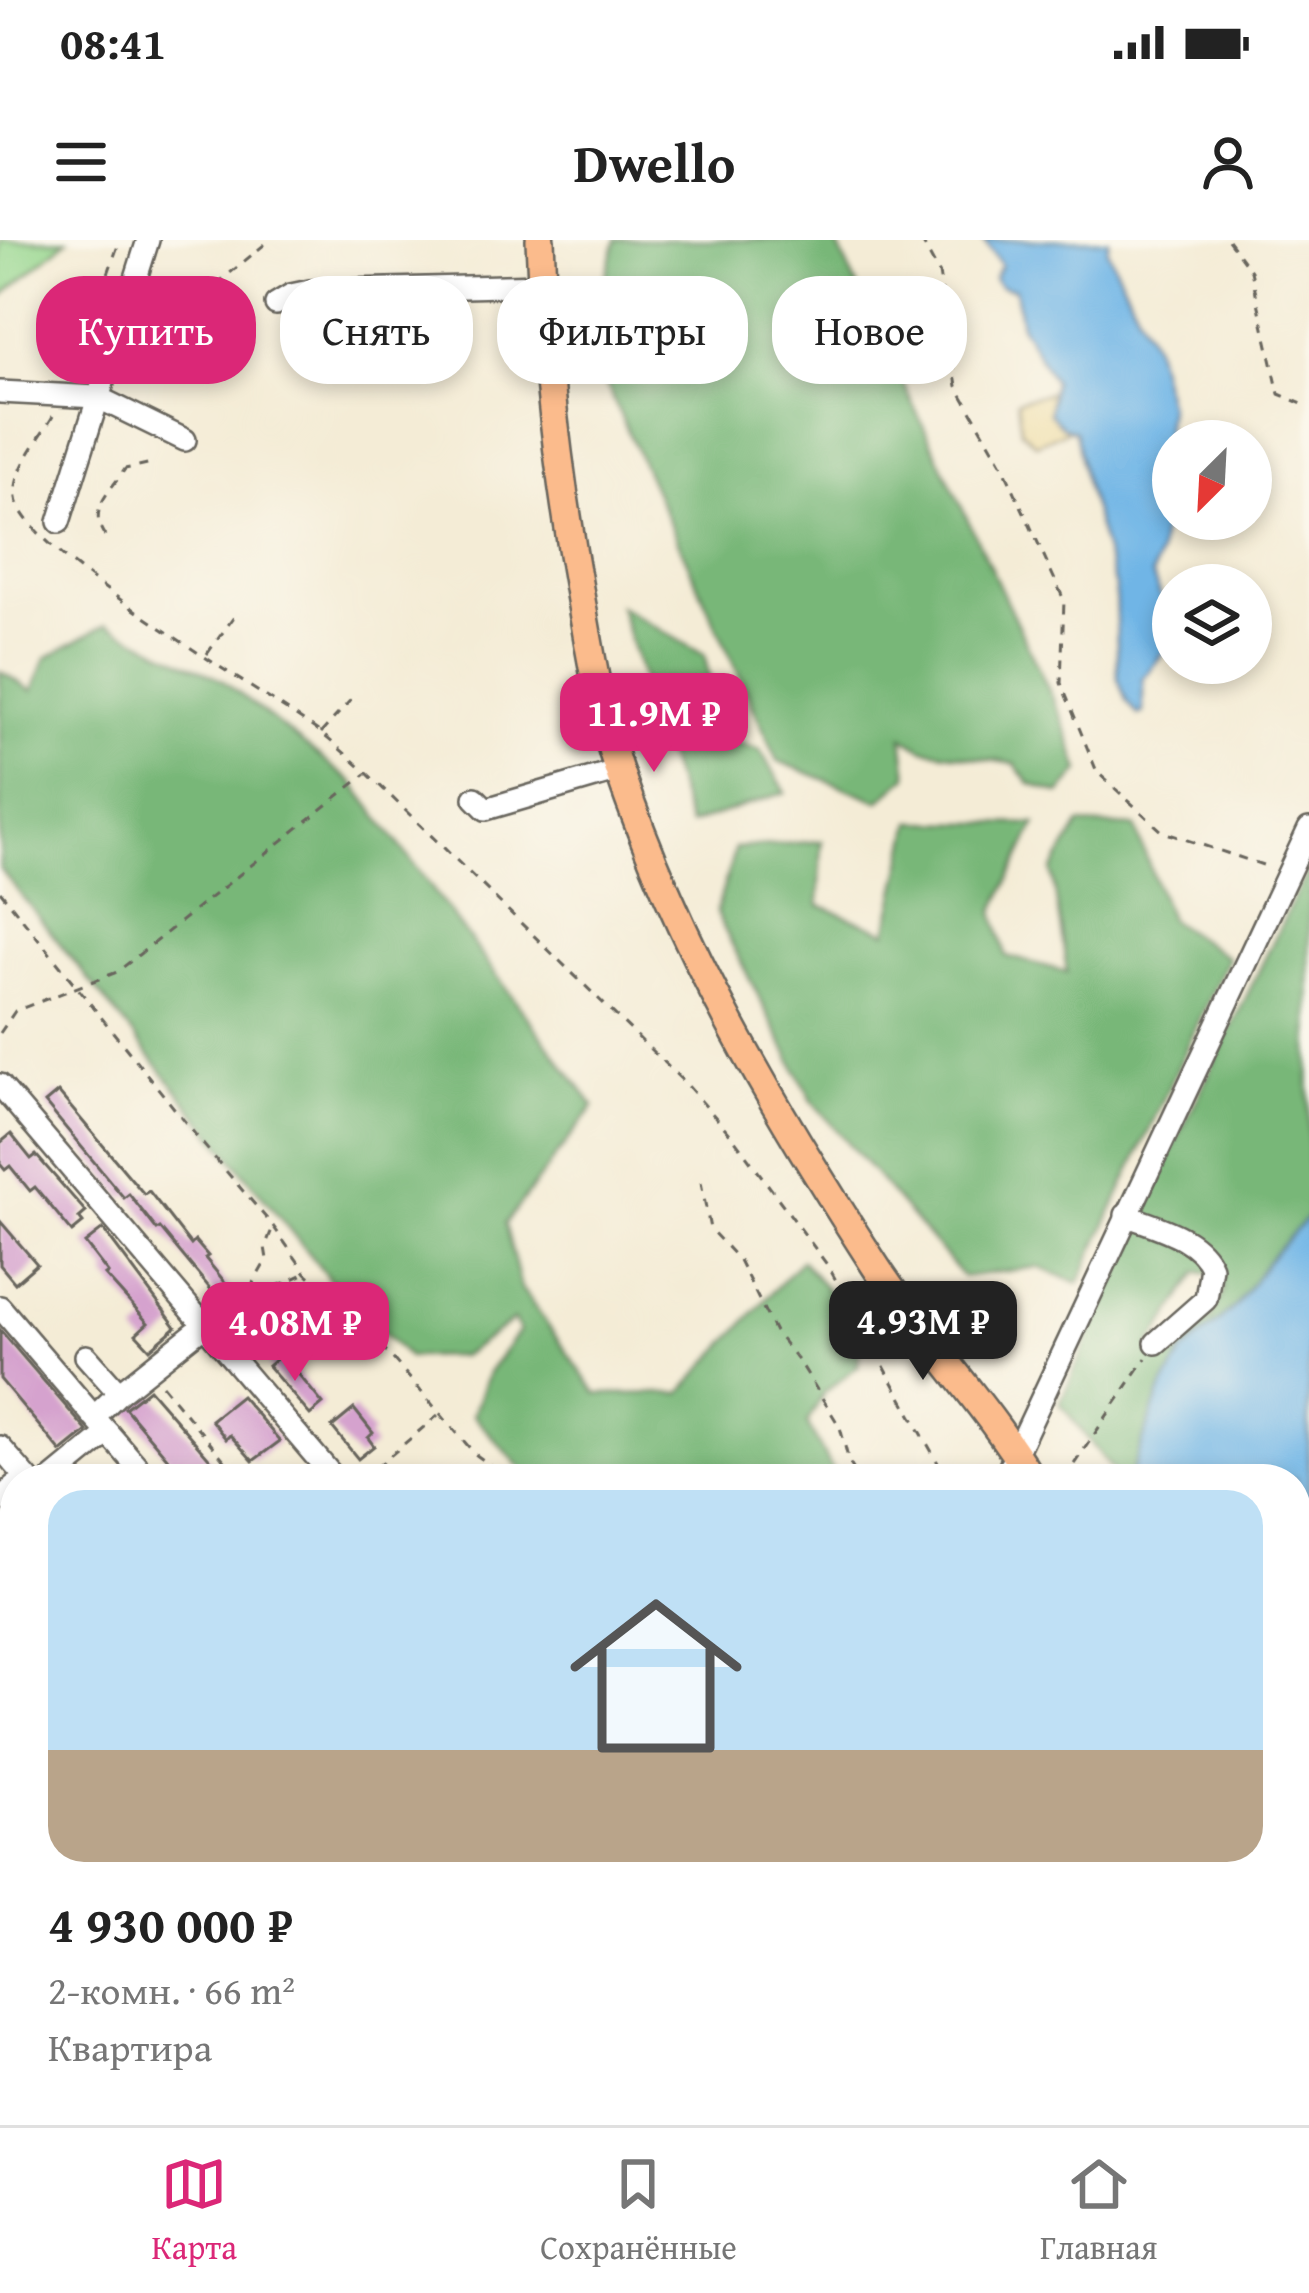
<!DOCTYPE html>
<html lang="ru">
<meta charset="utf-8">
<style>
body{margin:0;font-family:"Gentium Book Plus",serif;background:#f6f6f6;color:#222;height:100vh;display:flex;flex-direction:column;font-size:45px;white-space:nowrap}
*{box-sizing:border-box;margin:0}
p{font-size:39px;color:#767676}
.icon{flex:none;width:66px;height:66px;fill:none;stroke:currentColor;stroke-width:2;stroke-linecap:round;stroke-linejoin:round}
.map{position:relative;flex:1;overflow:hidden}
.drawer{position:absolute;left:0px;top:1224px;width:1311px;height:663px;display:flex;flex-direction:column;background:#fff;border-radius:48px 48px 0 0;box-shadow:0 6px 18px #0003}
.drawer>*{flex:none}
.banner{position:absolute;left:36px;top:36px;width:1239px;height:108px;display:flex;gap:24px}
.needle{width:78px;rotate:204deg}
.tools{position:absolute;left:1152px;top:180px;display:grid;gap:24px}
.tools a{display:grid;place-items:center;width:120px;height:120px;border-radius:50%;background:#fff;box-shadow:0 6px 18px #0003;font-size:60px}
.price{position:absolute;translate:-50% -102px;padding:0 27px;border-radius:24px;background:#db2777;color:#fff;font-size:39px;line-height:78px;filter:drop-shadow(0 3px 6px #0008)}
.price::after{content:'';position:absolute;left:50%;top:72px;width:36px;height:27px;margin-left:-18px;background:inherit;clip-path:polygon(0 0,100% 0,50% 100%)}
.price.on{background:#222;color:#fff}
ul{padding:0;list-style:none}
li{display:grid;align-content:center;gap:24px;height:636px;padding:0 48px}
li span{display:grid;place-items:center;height:372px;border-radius:36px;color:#555}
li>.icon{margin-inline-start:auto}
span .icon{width:216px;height:216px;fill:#fffc;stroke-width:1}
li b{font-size:51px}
.chip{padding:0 42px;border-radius:48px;background:#fff;box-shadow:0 6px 18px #0003;font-size:42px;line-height:108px}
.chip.on{background:#db2777;color:#fff}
.status{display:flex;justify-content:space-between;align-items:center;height:84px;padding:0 60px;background:#fff;direction:ltr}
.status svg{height:33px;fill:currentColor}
header{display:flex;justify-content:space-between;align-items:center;height:156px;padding:0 48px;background:#fff;font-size:54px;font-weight:700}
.menu{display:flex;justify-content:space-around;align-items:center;height:168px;border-top:3px solid #e0e0e0;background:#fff;font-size:33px;color:#767676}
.menu a{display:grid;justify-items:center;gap:6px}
.menu .on{color:#db2777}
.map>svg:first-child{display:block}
.green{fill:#95d68d;stroke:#587954;stroke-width:3}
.forest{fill:#78b778;stroke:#4a6a4a;stroke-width:3;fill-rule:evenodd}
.sand{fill:#eeda9e;stroke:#857b5d;stroke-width:3}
.water{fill:#6fb5e6;stroke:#466881;stroke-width:3}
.building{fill:#d5a2ce}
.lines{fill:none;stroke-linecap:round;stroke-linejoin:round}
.minor-casing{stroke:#68655d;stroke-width:26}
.major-casing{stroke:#68655d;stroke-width:32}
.path{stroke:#68655d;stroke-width:3;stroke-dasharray:9 9;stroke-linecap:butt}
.minor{stroke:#fff;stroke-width:21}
.major{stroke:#fbbb8c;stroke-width:27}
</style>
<div class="status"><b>08:41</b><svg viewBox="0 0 49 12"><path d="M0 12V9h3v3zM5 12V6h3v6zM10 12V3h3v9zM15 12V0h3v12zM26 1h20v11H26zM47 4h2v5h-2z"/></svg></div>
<header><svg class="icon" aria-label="menu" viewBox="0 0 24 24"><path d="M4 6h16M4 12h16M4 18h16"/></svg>Dwello<svg class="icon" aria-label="person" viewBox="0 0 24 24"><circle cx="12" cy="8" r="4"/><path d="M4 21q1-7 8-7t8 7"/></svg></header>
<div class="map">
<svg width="1309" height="1885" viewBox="0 0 1309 1885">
<rect width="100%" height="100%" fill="#fbf7ec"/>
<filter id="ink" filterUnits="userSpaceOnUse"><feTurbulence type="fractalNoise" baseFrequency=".00833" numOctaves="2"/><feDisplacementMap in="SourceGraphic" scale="24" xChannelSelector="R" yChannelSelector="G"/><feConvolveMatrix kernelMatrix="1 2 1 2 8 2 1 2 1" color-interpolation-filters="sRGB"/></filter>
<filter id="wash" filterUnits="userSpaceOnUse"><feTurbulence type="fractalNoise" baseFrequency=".004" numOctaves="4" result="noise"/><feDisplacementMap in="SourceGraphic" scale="48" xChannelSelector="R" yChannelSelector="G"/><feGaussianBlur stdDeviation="2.7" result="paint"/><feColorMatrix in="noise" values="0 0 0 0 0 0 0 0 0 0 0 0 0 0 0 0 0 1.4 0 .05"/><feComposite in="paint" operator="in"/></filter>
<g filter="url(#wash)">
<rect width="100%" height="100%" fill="#f4ecd6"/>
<g class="green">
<polygon points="0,0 67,0 0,58"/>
<polygon points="1296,1802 1309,1828 1309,1885 1206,1885 1197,1872 1296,1872"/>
</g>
<g class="forest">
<polygon points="616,0 835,0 1062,478 1080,531 1060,554 1030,544 1015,524 923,509 903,497 908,536 879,561 778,521 587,102"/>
<polygon points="619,366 704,415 725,499 760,510 786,552 689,585"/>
<polygon points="107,384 222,440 354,544 594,866 505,984 521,1048 597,1154 681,1153 801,1020 831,1054 862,1082 858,1126 824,1153 807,1183 837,1239 531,1239 473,1175 488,1133 519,1091 514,1080 462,1116 408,1117 329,1039 0,629 0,431 33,451 46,418"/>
<polygon points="912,582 1036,584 994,672 1006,716 1067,732 1052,631 1080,584 1135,587 1169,679 1228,718 1079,1043 1038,1027 963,1037 812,861 716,673 735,608 822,601 819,665 887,692"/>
<path d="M1309 627V976L1267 1021 1236 1066 1183 1112 1160 1153 1130 1238 1119 1239 1060 1163 1174 906ZM1198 1032 1223 1036V1053L1211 1079 1190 1086 1181 1110 1173 1117 1150 1106Z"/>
</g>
<path class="sand" d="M1051 152C1047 170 1052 180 1068 190L1036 204 1021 191 1017 161Z"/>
<g class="water">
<polygon points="983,0 1109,0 1107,10 1154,106 1168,167 1163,213 1169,228 1159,314 1152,335 1173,388 1168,406 1143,439 1143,473 1138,475 1126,460 1118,438 1115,347 1085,242 1075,191 1061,186 1049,173 1053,141 1021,86 1015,49 999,46 994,38 1001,25"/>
<polygon points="1309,976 1309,1330 1296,1332 1296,1239 1130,1238 1160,1153 1183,1112 1236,1066 1267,1021"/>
</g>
<g id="blocks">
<g class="building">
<polygon points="58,852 144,954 149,951 191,1005 195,1001 208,1016 205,1018 229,1047 217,1057 160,988 157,990 129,954 124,958 45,863"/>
<polygon points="11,894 31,919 36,915 86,972 79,978 83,983 72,992 35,947 30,951 10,926 5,930 0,924 0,903"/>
<polygon points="0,981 37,1024 15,1043 0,1025"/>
<polygon points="103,989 176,1087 150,1109 136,1094 148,1083 105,1035 108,1033 85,1003"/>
<polygon points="262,1076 276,1092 289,1081 298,1092 268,1115 246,1089"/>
<polygon points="0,1090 87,1191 61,1212 0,1139"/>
<polygon points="282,1114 323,1164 310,1175 268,1126"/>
<polygon points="149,1149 227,1239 185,1239 125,1168"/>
<polygon points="241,1156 280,1201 253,1221 230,1195 226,1199 211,1180"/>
<polygon points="354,1169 373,1193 368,1198 374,1206 358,1219 332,1187"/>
<polygon points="0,1651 15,1677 15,1748 0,1724"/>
<polygon points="260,1872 343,1872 328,1885 271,1885"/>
</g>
</g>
</g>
<g filter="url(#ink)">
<use href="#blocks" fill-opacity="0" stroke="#68655d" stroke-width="3"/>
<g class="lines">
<defs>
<g id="minor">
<polyline points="276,64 291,55 310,51 542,45"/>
<polyline points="0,152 97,157 185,200"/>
<polyline points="59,282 148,0"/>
<polyline points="475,558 486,569 619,530"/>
<polyline points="0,845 335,1239"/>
<path d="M1126 975C1155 987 1198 996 1211 1027L1206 1059 1156 1103"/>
<polyline points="0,1067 94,1177"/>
<polyline points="86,1116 119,1153 206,1084"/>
<polyline points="108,1193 148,1239"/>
<polyline points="0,1207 28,1239"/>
<polyline points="52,1239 108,1193 94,1177 119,1153"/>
<polyline points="1004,1239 1309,589"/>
<polyline points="0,1260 15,1246"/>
<polyline points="0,1418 15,1437"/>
<polyline points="0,1539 15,1528"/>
<polyline points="0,1618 15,1642"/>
<polyline points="0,1776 15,1767"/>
<polyline points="159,1872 168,1885"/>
<polyline points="573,1872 584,1885"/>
<polyline points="889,1872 900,1885"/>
<polyline points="481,1885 497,1872"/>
<polyline points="1050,1885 1069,1872"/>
</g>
<g id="major">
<path d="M540 0C545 122 559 240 581 360 591 416 600 475 618 528 681 712 771 865 876 1027 924 1100 986 1164 1031 1239"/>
<polyline points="1296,1742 1309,1769"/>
</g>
</defs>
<use href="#minor" class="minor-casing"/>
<use href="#major" class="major-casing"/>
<g class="path">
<polyline points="921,0 939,33 957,146 1003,226 1064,360 1061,443 1097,532 1163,592 1269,627"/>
<polyline points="1228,0 1251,31 1279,154 1309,167"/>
<polyline points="133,113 270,0"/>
<polyline points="72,135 120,0"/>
<path d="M53 176C40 199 12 230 16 258 22 311 267 454 318 491 335 504 351 519 367 533L688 846 732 896 828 1026 947 1239"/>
<path d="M105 296C87 270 109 253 125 229L152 223"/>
<polyline points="207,414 234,377"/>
<polyline points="321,493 355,455"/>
<polyline points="0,651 202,903 273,986 306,1033 362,1083 475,1214 509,1239"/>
<polyline points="0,793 15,771 117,732 366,534"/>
<polyline points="701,942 710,989 739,1020 775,1092 801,1124 840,1187 849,1222 859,1239"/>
<polyline points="250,1049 267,1019 265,1007 273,987"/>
<polyline points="223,1083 234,1063 249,1050 266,1051 306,1033"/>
<polyline points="162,1145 240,1239"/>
<polyline points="363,1239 438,1175"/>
<polyline points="1064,1239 1146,1118"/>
<polyline points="217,1872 229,1885"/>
<polyline points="1210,1872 1215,1885"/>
<polyline points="1266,1872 1270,1885"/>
<polyline points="1279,1872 1289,1885"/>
<polyline points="350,1885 365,1872"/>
</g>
<use href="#minor" class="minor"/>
<use href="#major" class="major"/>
</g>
</g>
</svg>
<div class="tools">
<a><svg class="needle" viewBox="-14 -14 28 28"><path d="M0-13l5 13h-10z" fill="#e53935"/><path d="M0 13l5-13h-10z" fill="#767676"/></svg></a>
<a><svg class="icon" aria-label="layers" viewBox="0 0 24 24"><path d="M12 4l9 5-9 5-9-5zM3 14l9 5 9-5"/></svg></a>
</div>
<b class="price" style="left:654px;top:535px">11.9M ₽</b>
<b class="price on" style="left:923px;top:1143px">4.93M ₽</b>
<b class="price" style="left:295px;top:1144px">4.08M ₽</b>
<div class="banner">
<a class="chip on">Купить</a>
<a class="chip">Снять</a>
<a class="chip">Фильтры</a>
<a class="chip">Новое</a>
</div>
<section class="drawer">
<ul>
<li><span style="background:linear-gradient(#bfe0f5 70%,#b9a48a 0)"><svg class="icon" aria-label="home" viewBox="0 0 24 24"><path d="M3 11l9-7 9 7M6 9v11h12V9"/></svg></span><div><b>4 930 000 ₽</b><p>2-комн. · 66 m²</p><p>Квартира</p></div></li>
</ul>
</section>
</div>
<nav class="menu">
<a class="on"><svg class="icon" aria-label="map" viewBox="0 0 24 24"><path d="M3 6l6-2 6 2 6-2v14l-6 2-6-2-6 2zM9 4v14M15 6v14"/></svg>Карта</a>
<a><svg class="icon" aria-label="saved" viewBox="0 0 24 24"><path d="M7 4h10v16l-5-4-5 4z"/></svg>Сохранённые</a>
<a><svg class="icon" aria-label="home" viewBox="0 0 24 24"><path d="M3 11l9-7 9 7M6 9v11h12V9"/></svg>Главная</a>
</nav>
